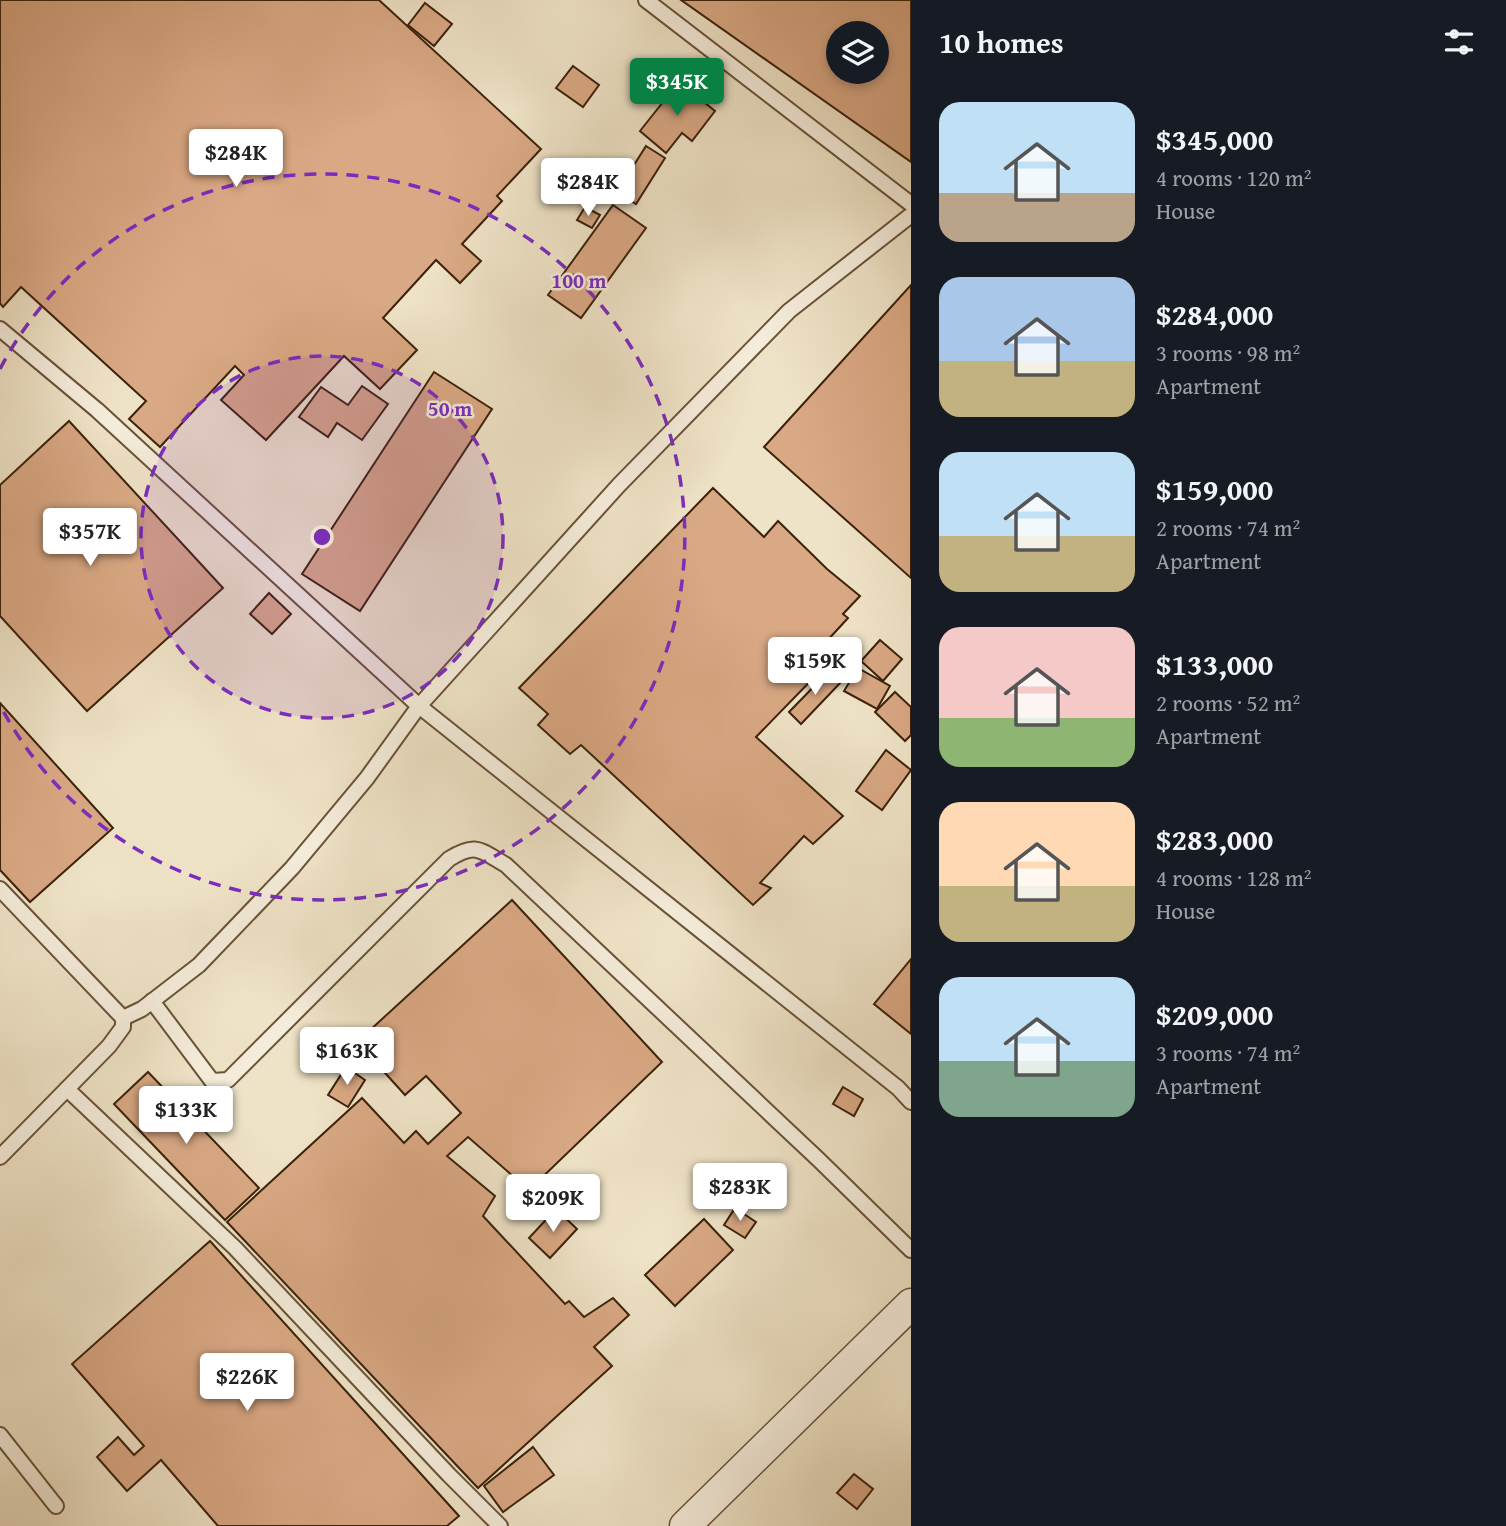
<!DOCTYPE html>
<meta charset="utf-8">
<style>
body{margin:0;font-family:"Gentium Book Plus",serif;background:#242831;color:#f1f3f6;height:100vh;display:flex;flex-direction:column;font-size:26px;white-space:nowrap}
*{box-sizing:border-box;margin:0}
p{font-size:23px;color:#9ea1a6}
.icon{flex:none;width:38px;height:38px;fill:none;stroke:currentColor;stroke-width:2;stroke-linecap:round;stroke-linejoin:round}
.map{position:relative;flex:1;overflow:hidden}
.panel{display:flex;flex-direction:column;background:#171b24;width:595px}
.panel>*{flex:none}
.fabs{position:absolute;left:826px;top:21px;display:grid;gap:14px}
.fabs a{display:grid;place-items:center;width:63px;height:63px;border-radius:50%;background:#171b24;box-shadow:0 4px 10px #0003;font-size:35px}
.price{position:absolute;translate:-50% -60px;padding:0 16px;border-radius:7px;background:#fff;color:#222;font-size:23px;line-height:46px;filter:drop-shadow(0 2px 4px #0008)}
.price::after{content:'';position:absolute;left:50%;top:42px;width:21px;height:16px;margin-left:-10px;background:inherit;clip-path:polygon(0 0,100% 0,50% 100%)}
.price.selected{background:#0b8043;color:#fff}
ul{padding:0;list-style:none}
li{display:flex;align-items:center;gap:21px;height:175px;padding:0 28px}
li span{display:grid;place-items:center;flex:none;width:196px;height:140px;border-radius:21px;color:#555}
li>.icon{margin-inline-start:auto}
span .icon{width:84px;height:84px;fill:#fffc;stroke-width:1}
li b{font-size:30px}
h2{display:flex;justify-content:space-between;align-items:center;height:84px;padding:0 28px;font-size:30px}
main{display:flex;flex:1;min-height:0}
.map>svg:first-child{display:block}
.building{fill:#d9a884;stroke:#3b2108;stroke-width:2;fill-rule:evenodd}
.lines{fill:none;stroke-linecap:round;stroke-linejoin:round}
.service-casing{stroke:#685238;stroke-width:18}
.minor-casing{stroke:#685238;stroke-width:33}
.service{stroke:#f5eddb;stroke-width:14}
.minor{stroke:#f5eddb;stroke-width:30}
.ring{fill:none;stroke:#7b2cbf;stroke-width:3.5;stroke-dasharray:12 9}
.centre{fill:#7b2cbf;stroke:#f5eddb;stroke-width:3.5}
.ring-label{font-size:21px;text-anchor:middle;font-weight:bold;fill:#7b2cbf;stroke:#f5eddb;stroke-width:5;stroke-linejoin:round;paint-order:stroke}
</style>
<main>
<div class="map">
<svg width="911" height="1526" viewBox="0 0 911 1526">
<rect width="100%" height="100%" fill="#efe3c7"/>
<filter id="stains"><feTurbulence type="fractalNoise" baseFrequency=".00286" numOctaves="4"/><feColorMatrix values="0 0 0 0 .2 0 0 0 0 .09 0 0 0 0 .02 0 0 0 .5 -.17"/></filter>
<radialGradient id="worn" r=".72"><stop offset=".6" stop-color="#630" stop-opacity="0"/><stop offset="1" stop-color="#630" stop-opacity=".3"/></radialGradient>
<g class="building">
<polygon points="0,0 379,0 541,149 497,196 502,201 462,244 481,261 460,283 436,260 383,318 417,350 380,389 344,356 266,440 221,400 244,375 235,366 160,447 129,419 146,401 21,287 3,307 0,303"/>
<path d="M681 0H911V162ZM838 33H877V72H838Z"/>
<polygon points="425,3 452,24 434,46 408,25"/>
<polygon points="573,66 599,85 583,107 556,88"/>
<polygon points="679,82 715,111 692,141 682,133 666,153 640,131"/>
<polygon points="646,146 665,158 636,204 617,192 621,185 605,175 613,163 629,173"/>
<polygon points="613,205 646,228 581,318 548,295"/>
<polygon points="585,207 600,215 592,228 577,220"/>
<polygon points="911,285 911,578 764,447"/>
<polygon points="434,372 492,409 360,611 302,574"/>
<polygon points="362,386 388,404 362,440 337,423 328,437 299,417 321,387 348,405"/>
<polygon points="69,421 223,588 87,711 0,616 0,485"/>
<polygon points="713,488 764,537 778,521 827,569 860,596 843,614 848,618 814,655 826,665 756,737 843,816 813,844 804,836 760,883 771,888 753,905 581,745 570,754 538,725 548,714 519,688"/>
<polygon points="269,593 291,614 272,634 250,614"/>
<polygon points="880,640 902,659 883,681 861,661"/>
<polygon points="858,668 890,686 877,709 844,691"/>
<polygon points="830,670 842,681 801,724 789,712"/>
<polygon points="895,692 911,707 911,735 905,741 875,712"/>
<polygon points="0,703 113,828 30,902 0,870"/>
<polygon points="886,750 911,770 882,810 856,791"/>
<polygon points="512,900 662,1062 529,1190 468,1137 447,1156 495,1196 483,1216 565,1304 569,1301 584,1317 613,1298 629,1315 594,1347 612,1366 478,1488 227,1222 362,1098 404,1143 416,1131 428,1144 461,1113 426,1076 405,1095 357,1042"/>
<polygon points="911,959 911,1034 874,1004"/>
<polygon points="346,1067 365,1080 348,1107 328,1095"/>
<polygon points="148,1072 259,1188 225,1220 114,1104"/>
<polygon points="843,1087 863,1099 854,1116 833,1104"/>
<polygon points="735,1208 756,1222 745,1238 724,1225"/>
<polygon points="556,1209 577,1229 550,1258 529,1238"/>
<polygon points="704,1219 733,1250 675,1306 645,1275"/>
<polygon points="210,1241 459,1516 447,1526 218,1526 161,1460 127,1491 97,1457 118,1437 134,1455 144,1446 72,1364"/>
<polygon points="533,1447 554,1475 503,1512 484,1486"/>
<polygon points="854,1474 873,1489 857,1509 837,1493"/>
</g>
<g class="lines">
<defs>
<g id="service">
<polyline points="646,0 911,204"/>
<polyline points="0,329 97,410 419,706 898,1088 911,1102"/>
<polyline points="0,889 123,1018 123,1027 109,1046 0,1157"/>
<path d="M152 1001 212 1081 228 1080 449 859C476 842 480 850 506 865L819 1160 911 1250"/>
<polyline points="123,1018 142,1009 199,965 292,868 367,778 419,706 619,485 789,311 911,215"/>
<polyline points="67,1089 235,1248 449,1475 500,1526"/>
<polyline points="0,1435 56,1506"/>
</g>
<polyline id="minor" points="685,1526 911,1304"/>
</defs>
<use href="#service" class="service-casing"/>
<use href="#minor" class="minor-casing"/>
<use href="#service" class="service"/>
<use href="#minor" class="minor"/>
</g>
<circle cx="322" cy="537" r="181" fill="#7b2cbf" fill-opacity=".12"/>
<g class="ring">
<circle cx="322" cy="537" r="181"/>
<path d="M0 369A363 363 0 1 1 0 705"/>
</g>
<circle cx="322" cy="537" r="10" class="centre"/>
<g class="ring-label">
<text x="579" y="288">100 m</text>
<text x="450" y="416">50 m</text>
</g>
<rect width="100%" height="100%" filter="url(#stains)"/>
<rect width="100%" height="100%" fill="url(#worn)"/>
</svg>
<div class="fabs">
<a><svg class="icon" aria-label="layers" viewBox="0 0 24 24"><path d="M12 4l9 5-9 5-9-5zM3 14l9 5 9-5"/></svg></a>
</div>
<b class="price selected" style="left:677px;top:118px">$345K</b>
<b class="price" style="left:236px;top:189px">$284K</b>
<b class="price" style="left:588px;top:218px">$284K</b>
<b class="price" style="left:90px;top:568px">$357K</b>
<b class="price" style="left:815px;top:697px">$159K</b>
<b class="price" style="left:347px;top:1087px">$163K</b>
<b class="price" style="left:186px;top:1146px">$133K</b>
<b class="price" style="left:740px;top:1223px">$283K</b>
<b class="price" style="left:553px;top:1234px">$209K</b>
<b class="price" style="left:247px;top:1413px">$226K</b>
</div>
<section class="panel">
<h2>10 homes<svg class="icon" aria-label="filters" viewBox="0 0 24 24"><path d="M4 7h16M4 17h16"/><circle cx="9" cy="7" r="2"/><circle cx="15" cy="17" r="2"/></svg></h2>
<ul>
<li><span style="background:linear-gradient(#bfe0f5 65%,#b9a48a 0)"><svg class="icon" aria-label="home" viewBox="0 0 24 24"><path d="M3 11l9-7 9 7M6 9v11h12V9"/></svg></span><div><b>$345,000</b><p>4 rooms · 120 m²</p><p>House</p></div></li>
<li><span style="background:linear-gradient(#a9c7e8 60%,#c2b280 0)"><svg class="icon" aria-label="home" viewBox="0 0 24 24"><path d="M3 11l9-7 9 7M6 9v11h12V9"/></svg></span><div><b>$284,000</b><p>3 rooms · 98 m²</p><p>Apartment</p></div></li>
<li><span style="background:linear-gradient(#bfe0f5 60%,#c2b280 0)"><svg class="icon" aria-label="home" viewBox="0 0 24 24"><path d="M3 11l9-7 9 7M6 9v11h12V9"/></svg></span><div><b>$159,000</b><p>2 rooms · 74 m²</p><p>Apartment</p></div></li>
<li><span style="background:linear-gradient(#f6c9c9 65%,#8fb573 0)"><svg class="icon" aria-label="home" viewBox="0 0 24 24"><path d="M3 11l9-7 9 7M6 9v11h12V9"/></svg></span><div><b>$133,000</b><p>2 rooms · 52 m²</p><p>Apartment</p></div></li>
<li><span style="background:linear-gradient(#ffd9b3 60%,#c2b280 0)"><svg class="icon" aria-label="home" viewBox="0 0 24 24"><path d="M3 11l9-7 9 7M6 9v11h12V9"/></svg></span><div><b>$283,000</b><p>4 rooms · 128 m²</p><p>House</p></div></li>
<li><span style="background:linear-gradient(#bfe0f5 60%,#7fa58c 0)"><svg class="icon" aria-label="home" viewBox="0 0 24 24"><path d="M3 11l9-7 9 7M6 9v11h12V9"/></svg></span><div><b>$209,000</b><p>3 rooms · 74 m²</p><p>Apartment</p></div></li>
</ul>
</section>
</main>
